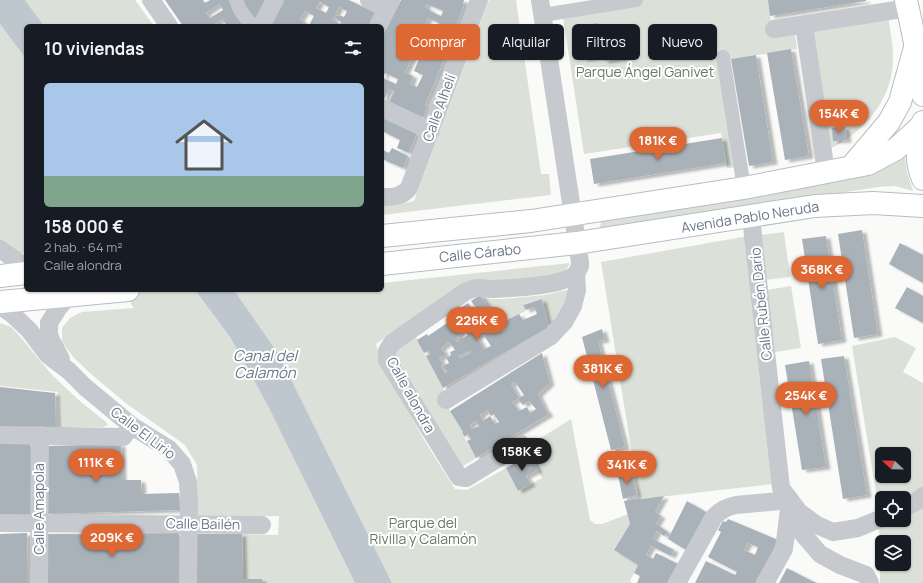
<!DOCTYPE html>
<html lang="es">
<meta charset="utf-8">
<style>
body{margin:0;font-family:Manrope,sans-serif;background:#20242c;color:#f1f3f6;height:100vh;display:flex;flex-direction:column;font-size:15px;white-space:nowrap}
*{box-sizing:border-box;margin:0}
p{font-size:13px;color:#9ea1a6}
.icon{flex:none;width:22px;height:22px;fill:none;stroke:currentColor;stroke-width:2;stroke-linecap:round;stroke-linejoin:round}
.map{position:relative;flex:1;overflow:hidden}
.sheet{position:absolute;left:24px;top:24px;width:360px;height:268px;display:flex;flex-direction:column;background:#171b24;border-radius:6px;box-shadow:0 1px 3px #0004}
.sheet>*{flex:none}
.hud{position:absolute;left:396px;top:24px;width:380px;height:36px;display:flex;gap:8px}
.needle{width:26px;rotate:292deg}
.controls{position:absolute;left:875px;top:447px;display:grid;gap:8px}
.controls a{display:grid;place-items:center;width:36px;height:36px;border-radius:6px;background:#171b24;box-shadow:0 1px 3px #0004;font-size:20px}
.price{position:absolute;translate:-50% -34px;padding:0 9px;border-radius:14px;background:#de6834;color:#fff;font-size:13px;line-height:26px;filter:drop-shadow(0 1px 2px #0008)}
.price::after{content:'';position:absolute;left:50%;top:24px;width:12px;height:9px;margin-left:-6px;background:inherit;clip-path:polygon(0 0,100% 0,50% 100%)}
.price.selected{background:#222;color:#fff}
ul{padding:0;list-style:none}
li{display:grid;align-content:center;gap:8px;height:212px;padding:0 20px}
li+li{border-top:1px solid #363941}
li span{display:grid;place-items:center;height:124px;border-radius:6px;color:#555}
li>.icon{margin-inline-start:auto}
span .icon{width:72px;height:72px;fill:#fffc;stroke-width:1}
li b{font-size:17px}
h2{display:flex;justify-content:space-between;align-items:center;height:48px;padding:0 20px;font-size:17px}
.tag{padding:0 14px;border-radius:6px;background:#171b24;box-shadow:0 1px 3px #0004;font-size:14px;line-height:36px}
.tag.selected{background:#de6834;color:#fff}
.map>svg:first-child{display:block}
.green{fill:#dbe1d9;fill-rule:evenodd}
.water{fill:#bec7cd}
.building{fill:#aab2b9;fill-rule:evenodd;filter:url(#shadow)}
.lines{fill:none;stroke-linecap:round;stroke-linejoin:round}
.secondary-casing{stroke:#b8bdc2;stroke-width:24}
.pedestrian{stroke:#c6c9cd;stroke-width:14}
.minor{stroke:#c6c9cd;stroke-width:18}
.secondary{stroke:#fff;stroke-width:22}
.labels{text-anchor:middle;stroke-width:4;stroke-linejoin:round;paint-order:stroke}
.park-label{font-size:14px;fill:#667a65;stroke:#fff}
.street-label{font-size:14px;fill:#6a7888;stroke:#fff}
.water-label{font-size:15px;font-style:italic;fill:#667883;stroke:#fff}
</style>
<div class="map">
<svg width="923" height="583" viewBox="0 0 923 583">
<defs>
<filter id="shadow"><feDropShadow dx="4.5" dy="2.5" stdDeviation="1" flood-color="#0004"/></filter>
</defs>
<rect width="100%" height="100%" fill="#fafaf8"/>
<g class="green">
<polygon points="25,0 135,0 154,26 44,26"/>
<path d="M489 0H516L541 174H549L551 195 382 215V203C393 204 403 204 414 201Z"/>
<polygon points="614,0 768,0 771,22 793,18 797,49 726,60 743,167 727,168 721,133 584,154 562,11"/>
<path d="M888 16C890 29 893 43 893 56 894 98 864 134 827 150L810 32Z"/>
<polygon points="0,24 26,59 26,253 20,253 0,242"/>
<polygon points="905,157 907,172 913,191 895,186 878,187 606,230 603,229 600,227 601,222 605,219 735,201 852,178 874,172 891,165"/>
<polygon points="784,232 790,277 765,280 759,235"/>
<polygon points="748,236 773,484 642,499 639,498 601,262"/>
<polygon points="570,263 565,272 553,276 499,283 392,332 376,344 381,363 426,443 455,489 467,490 506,468 518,491 542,478 530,455 532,453 528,446 571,419 590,520 595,524 602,524 628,514 630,524 614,550 638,565 630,581 632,583 392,583 278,353 234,290 291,290 292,292 315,290 382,290 382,283"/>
<polygon points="791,286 801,348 775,352 767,290"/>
<polygon points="571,289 566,306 549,327 542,299 524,304 526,311 501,323 480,295 485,297 491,299 503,299 545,295"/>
<polygon points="122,290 195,290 230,337 268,406 355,583 262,583 262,579 243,579 242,534 278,535 279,516 198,517 197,465 185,445 127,404 91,374 74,358 62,342 62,328 70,318 82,312 134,308"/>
<polygon points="0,323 11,327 17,333 52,375 82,403 106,422 108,425 103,427 59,427 58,392 0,386"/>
<polygon points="416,337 443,388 450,411 463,432 462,433 476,458 460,468 391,353"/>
<path d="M895 337 916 348 903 372 923 383V489L904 498H882V510L879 511 852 346ZM882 454H904V476H882Z"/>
<path d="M923 503V583H880L879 525 890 520H904V514ZM882 542H904V564H882Z"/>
</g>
<g class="water">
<polygon points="0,0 25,0 44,26 26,26 26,59 0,24"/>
<polygon points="195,290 234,290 278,353 392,583 355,583 268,406 230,337"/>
</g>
<g class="building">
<path d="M165 0H203L205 3 210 0H232L244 26H227L222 19 215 24 216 26H183ZM219 4 223 10 210 18 206 13Z"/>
<polygon points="239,0 267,0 255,23"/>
<path d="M282 0H349L376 13 370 26H311L309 25 314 16 305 11 300 19 304 22 302 26H269ZM320 2 329 7 326 13 316 8ZM339 7 347 11 344 17 339 15 338 16 335 15ZM334 17 337 18 336 19 341 22 340 24 333 20Z"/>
<path d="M401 0H464L463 4 464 5 449 44 417 29 413 38 406 35 404 38 410 41 409 42 416 45 411 55 413 56 405 72 413 76 410 84 417 87 423 75 414 71 419 59 423 60 428 48 445 56 441 67 425 105 427 106 423 118 389 102 394 91 389 89 384 100 382 99V37ZM427 4 443 11 441 16 430 11 431 10 425 7ZM428 18 439 23 435 30 425 25ZM385 73 398 79 396 84 383 78Z"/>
<polygon points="768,0 866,0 866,1 770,16"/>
<polygon points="597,23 598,28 619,25 624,58 604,61 603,56 583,59 578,27"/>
<polygon points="791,49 809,156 785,160 767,53"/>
<polygon points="756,55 773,162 749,166 731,59"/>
<polygon points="382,117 417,133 409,153 397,148 400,140 382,131"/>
<polygon points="845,127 847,140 833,141 832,128"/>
<polygon points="722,138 726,163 594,184 590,159"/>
<polygon points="392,148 408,156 403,168 382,159 382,152 383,150 389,153"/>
<polygon points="862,230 878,334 854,338 838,234"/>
<polygon points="826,236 842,340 818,344 802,239"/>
<polygon points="900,243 923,255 923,283 889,264"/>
<polygon points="907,287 923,296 923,323 895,308"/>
<polygon points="480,295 492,311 483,317 471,301"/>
<path d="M542 299 549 327 443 388 426 356 430 354 429 351 424 353 417 340 427 334 428 336 450 321 447 317 468 303 484 323 495 315 501 323 519 314 523 320 537 314 534 307 526 310 523 305ZM502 324 505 329 500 332 497 327ZM464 329 468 335 463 338 462 337 457 342 455 339 460 335 459 333ZM483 334 491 346 484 349 477 337ZM449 342 455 350 450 352 451 355 447 358V359L449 363 443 366 447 372 445 373 441 366 443 365 439 358 446 355 441 348ZM470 351 471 353 460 358 458 356Z"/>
<polygon points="602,329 605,340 598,341 625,447 611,450 582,337"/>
<path d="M542 353 550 383 538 394 544 407 549 414 476 458 467 441 471 439 468 434 465 437 462 433 463 432 450 411ZM515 382 524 395 519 398 511 384ZM518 399 523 405 529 401 536 409 530 413 527 407 519 411 512 402ZM487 410 491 416 494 414 499 422 495 424 490 416 483 421 480 415ZM476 421 479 426 472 429 470 425Z"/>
<polygon points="844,356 867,495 843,499 821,359"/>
<polygon points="809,361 826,467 802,470 785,365"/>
<polygon points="0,387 55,393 56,429 0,428"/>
<polygon points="0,442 30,443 30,517 0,517"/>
<polygon points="121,444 122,480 141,480 142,494 179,493 180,510 47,514 45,446"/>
<polygon points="530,455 538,470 526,476 531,484 518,491 506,468"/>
<polygon points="631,471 637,495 623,499 618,475"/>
<polygon points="664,496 655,512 661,516 656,524 668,532 664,536 657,531 653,539 674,550 671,556 651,546 646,555 653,559 656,553 678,564 667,583 637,583 640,576 634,573 638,565 614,550 630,524 624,501 639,498 642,499"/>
<polygon points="687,501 706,512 686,550 668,539"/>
<path d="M728 519 778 540 762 573 756 583H695L706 561 735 575 737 572 708 557 721 532 718 530 723 521 726 522ZM748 543 758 547 755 555 744 550Z"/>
<polygon points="27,533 28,583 0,583 0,534"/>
<polygon points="179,533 179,583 44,583 44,534"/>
<polygon points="197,534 242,534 243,579 262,579 262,583 197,583"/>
<polygon points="787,568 810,580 817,583 779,583"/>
</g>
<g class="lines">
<defs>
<g id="secondary">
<path d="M906 0C913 31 920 63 923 95"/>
<path d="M923 122C917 139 915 162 923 179"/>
<polyline points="851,167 889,122 900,102 916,44"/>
<polyline points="382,236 531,221 744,188 868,164 896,149 921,126"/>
<polyline points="382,264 577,243 815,206 873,203 923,206"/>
<polyline points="0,276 26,273"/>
<polyline points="0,302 128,290"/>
</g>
</defs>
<use href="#secondary" class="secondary-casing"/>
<g class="pedestrian">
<polyline points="236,0 240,10 252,26"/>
<polyline points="543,15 636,0"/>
<polyline points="723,57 744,188"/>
</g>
<g class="minor">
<polyline points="151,0 169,26"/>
<polyline points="369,0 387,8"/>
<polyline points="804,25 826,172"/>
<polyline points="261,26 275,0"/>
<polyline points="378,26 391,0"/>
<polyline points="774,29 908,8"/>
<polyline points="382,108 431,131"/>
<path d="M382 197C393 197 402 197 409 188L479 0"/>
<polyline points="751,217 781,488 799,512 817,525 833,532 858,528 882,518"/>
<polyline points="0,249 17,261 26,266"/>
<polyline points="0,306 12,314 29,330 48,355 69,371 85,387 132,426 169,449 182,464 188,482 189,499 188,583"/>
<polyline points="61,359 52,342 49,335 49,323 59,307 69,296"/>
<polyline points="446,400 551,336 564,322 573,306 577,290 576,274 580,266 580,262 540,0"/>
<polyline points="0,435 123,437 132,426"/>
<path d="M521 444 466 478 459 477 387 360V351L392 343 465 292C478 285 481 289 494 289 513 288 563 286 576 274"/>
<polyline points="790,503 796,526 820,554 840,565 866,575 870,583"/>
<polyline points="904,508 914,503 923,496"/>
<polyline points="0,523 262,525"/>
<polyline points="39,583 40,435"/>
<path d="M677 583 714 517C721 510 726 507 736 505L790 500"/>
<polyline points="765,583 784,549 789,509"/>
</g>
<use href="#secondary" class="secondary"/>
</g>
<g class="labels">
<g class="park-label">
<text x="645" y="77">Parque Ángel Ganivet</text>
<text x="423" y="528">Parque del<tspan x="423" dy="16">Rivilla y Calamón</tspan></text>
</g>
<g class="street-label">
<text transform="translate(439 108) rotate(-70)" y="5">Calle Alhelí</text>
<text transform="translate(750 217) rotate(-9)" y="5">Avenida Pablo Neruda</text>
<text transform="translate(480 253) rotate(-6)" y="5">Calle Cárabo</text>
<text transform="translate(761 304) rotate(-96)" y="5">Calle Rubén Darío</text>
<text transform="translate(411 395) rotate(61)" y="5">Calle alondra</text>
<text transform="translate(143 433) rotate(37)" y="5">Calle El Lirio</text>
<text transform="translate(39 509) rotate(-90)" y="5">Calle Amapola</text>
<text transform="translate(203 524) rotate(1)" y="5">Calle Bailén</text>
</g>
<g class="water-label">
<text x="265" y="361">Canal del<tspan x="265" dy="17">Calamón</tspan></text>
</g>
</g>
</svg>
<div class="controls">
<a><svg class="needle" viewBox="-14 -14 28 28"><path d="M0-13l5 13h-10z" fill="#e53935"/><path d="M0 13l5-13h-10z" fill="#9ea1a6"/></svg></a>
<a><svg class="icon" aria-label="locate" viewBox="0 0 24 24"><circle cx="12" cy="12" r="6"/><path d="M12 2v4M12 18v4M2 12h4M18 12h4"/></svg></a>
<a><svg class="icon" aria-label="layers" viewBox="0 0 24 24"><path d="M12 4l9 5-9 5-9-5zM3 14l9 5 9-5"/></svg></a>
</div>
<b class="price" style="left:839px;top:134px">154K €</b>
<b class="price" style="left:658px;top:161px">181K €</b>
<b class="price" style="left:822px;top:290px">368K €</b>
<b class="price" style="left:477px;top:341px">226K €</b>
<b class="price" style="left:603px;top:389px">381K €</b>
<b class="price" style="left:806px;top:416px">254K €</b>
<b class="price selected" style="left:522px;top:472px">158K €</b>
<b class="price" style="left:96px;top:483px">111K €</b>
<b class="price" style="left:627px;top:485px">341K €</b>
<b class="price" style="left:112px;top:558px">209K €</b>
<div class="hud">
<a class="tag selected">Comprar</a>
<a class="tag">Alquilar</a>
<a class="tag">Filtros</a>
<a class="tag">Nuevo</a>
</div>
<section class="sheet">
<h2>10 viviendas<svg class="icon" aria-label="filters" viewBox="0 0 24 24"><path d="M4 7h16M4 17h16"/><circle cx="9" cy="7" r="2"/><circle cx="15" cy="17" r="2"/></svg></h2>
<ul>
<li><span style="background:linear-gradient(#a9c7e8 75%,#7fa58c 0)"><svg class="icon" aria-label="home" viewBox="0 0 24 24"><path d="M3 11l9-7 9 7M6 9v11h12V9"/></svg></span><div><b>158 000 €</b><p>2 hab. · 64 m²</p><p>Calle alondra</p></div></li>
</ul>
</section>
</div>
